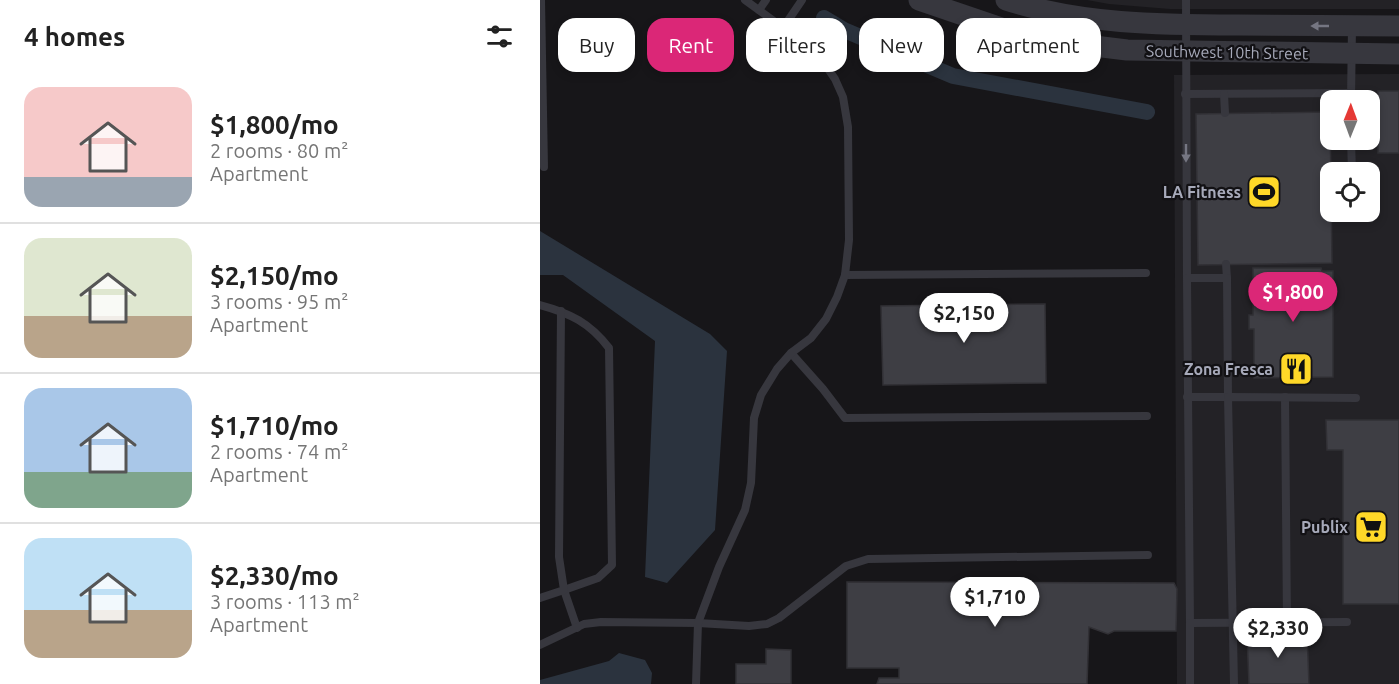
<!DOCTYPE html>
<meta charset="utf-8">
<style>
body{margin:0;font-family:Ubuntu,sans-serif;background:#f2f2f2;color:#222;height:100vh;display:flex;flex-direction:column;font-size:22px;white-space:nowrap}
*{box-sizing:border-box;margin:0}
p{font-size:20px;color:#767676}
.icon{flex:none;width:33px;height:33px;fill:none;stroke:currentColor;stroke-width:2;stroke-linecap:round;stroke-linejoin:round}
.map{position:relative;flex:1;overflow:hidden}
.panel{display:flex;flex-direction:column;background:#fff;width:540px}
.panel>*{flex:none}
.banner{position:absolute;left:18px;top:18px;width:570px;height:54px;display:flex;gap:12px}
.needle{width:39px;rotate:1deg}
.tools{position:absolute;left:780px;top:90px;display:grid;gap:12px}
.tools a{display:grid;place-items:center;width:60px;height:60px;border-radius:12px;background:#fff;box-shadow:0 3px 9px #0003;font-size:30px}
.price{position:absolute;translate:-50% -51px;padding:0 14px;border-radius:21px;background:#fff;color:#222;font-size:20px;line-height:39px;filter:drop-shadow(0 2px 3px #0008)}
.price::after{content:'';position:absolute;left:50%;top:36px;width:18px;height:14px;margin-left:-9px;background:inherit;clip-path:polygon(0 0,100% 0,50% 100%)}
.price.current{background:#db2777;color:#fff}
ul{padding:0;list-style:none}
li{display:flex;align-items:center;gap:18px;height:150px;padding:0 24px}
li+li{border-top:2px solid #e0e0e0}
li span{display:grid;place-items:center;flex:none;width:168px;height:120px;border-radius:18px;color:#555}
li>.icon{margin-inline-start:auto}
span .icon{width:72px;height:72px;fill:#fffc;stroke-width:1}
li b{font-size:26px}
h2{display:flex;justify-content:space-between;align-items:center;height:72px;padding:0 24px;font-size:26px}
.pill{padding:0 21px;border-radius:18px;background:#fff;box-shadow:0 3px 9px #0003;font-size:21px;line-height:54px}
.pill.current{background:#db2777;color:#fff}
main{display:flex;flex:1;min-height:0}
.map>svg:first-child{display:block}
.built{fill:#232226;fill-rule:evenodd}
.water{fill:#2b333e}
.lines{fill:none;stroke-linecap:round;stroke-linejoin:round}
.canal{stroke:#2b333e;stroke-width:16}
.building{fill:#3e3e44;stroke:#313035;stroke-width:1.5}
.service{stroke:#37373e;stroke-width:8}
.tertiary{stroke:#37373e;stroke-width:21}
.oneway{fill:#757682}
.labels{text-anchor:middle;stroke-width:4.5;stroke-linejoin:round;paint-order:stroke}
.street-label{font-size:16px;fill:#a7aaba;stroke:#121114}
.poi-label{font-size:16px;font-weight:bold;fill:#a7aaba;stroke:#121114;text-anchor:end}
</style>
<main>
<section class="panel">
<h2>4 homes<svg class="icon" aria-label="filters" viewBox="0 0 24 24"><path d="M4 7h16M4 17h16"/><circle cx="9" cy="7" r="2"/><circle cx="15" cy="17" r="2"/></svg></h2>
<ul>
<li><span style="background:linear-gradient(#f6c9c9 75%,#9aa5b1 0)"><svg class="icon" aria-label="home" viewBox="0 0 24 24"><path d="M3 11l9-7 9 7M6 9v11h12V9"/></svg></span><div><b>$1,800/mo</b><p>2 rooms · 80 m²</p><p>Apartment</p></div></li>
<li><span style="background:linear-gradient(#dfe7d0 65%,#b9a48a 0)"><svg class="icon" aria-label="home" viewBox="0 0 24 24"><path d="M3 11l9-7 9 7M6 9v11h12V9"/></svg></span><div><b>$2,150/mo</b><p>3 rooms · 95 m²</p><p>Apartment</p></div></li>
<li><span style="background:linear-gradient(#a9c7e8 70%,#7fa58c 0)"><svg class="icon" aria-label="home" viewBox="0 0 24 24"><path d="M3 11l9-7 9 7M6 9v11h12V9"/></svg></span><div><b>$1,710/mo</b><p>2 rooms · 74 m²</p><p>Apartment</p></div></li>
<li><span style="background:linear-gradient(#bfe0f5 60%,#b9a48a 0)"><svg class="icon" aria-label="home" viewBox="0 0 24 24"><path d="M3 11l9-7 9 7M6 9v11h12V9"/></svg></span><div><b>$2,330/mo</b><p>3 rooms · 113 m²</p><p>Apartment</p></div></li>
</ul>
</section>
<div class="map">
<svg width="859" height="684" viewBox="0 0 859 684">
<rect width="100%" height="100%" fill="#171619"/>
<g class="built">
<polygon points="547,0 859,0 859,9 630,9 569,4"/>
<path d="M859 74V684H637L634 75ZM790 100H830V140H790ZM790 172H830V212H790Z"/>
</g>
<g class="water">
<polygon points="0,231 170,334 187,351 175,530 127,583 105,577 115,341 23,275 0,275"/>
<polygon points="79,653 105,660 112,673 111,684 0,684 0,680 69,661"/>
</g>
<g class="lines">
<polyline class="canal" points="284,18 304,30 413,76 607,112"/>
</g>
<g class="building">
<rect x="838" y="91" width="21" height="62"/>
<polygon points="790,112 792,263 658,265 656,114"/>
<polygon points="713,268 781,268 782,271 793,271 793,377 714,378 714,329 709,329 709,315 713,315"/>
<polygon points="505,304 506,383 343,385 341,306"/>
<polygon points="786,420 859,420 859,604 803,604 803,450 787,450"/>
<polygon points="307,582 634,583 637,589 636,631 574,631 568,634 549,627 547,684 337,684 339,678 359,678 359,668 307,668"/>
<polygon points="767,633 769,684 709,684 707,635"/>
<polygon points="226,649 251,650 251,684 196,684 196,664 226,664"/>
</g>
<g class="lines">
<g class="service">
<polyline points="1,0 4,167"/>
<polyline points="646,0 647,278"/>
<polyline points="219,10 226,0"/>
<polyline points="243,28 262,0"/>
<polyline points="645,94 811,93"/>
<polyline points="684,94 685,113"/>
<polyline points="811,100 812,26"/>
<polyline points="811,140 812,172"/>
<polyline points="686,264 687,278"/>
<polyline points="305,275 606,273"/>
<path d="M0 305C30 313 50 323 69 348L72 565 58 578 24 590 37 628"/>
<polyline points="251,353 283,389 305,418 607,416"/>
<polyline points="647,397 688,397 687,278 647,278 650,623"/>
<polyline points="745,397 747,622"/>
<polyline points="0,598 24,590 19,557 21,311"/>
<polyline points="0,645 44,624 61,622 158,623 209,626 227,624 239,618 306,566 328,559 608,555"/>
<polyline points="156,684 158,623 179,567 205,510 211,483 214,418 221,395 237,369 251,353 271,338 286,319 297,297 305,275 309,240 308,127 303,97 295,79 282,60 264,43 205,0"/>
<polyline points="650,684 650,623 807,622"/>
<polyline points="694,684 688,397 816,398"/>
</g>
<g class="tertiary">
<polyline points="379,0 467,30 513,41 587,50 859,54"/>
<path d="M466 0C540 24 620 25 698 25 752 25 805 26 859 26"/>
</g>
</g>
<defs><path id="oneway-solid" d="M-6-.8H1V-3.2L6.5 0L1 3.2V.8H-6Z" transform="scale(1.5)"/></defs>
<g class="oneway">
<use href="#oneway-solid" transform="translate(780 26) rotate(-180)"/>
<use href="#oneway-solid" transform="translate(646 153) rotate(90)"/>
</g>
<defs>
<symbol id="stadium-square" viewBox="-11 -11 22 22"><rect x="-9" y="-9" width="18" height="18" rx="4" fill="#ffd828" stroke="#121114"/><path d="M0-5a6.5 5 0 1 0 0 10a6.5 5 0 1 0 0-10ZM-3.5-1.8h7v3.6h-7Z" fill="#111"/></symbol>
<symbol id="restaurant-square" viewBox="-11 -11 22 22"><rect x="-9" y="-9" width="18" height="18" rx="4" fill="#ffd828" stroke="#121114"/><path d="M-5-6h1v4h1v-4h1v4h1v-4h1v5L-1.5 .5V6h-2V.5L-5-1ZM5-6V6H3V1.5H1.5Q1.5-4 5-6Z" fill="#111"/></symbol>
<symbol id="supermarket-square" viewBox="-11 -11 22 22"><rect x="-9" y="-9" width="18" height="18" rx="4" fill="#ffd828" stroke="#121114"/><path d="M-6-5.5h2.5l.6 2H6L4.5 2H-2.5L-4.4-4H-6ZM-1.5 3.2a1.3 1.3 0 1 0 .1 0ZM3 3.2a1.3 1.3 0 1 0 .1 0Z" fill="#111"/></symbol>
</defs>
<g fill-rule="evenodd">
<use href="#stadium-square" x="705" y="173" width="38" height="38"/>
<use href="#restaurant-square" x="737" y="350" width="38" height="38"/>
<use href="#supermarket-square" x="812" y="508" width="38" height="38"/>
</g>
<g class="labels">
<g class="street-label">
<text transform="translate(687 52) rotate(1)" y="6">Southwest 10th Street</text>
</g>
<g class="poi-label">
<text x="701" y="198">LA Fitness</text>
<text x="733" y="375">Zona Fresca</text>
<text x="808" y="533">Publix</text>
</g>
</g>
</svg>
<div class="tools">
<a><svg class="needle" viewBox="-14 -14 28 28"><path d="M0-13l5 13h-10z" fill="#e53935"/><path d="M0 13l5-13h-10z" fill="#767676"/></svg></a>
<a><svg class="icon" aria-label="locate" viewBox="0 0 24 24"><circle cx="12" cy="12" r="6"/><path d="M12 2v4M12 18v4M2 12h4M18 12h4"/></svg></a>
</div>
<b class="price current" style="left:753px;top:323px">$1,800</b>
<b class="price" style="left:424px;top:344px">$2,150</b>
<b class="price" style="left:455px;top:628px">$1,710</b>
<b class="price" style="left:738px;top:659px">$2,330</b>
<div class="banner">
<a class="pill">Buy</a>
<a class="pill current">Rent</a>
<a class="pill">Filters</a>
<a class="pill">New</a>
<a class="pill">Apartment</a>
</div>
</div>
</main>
